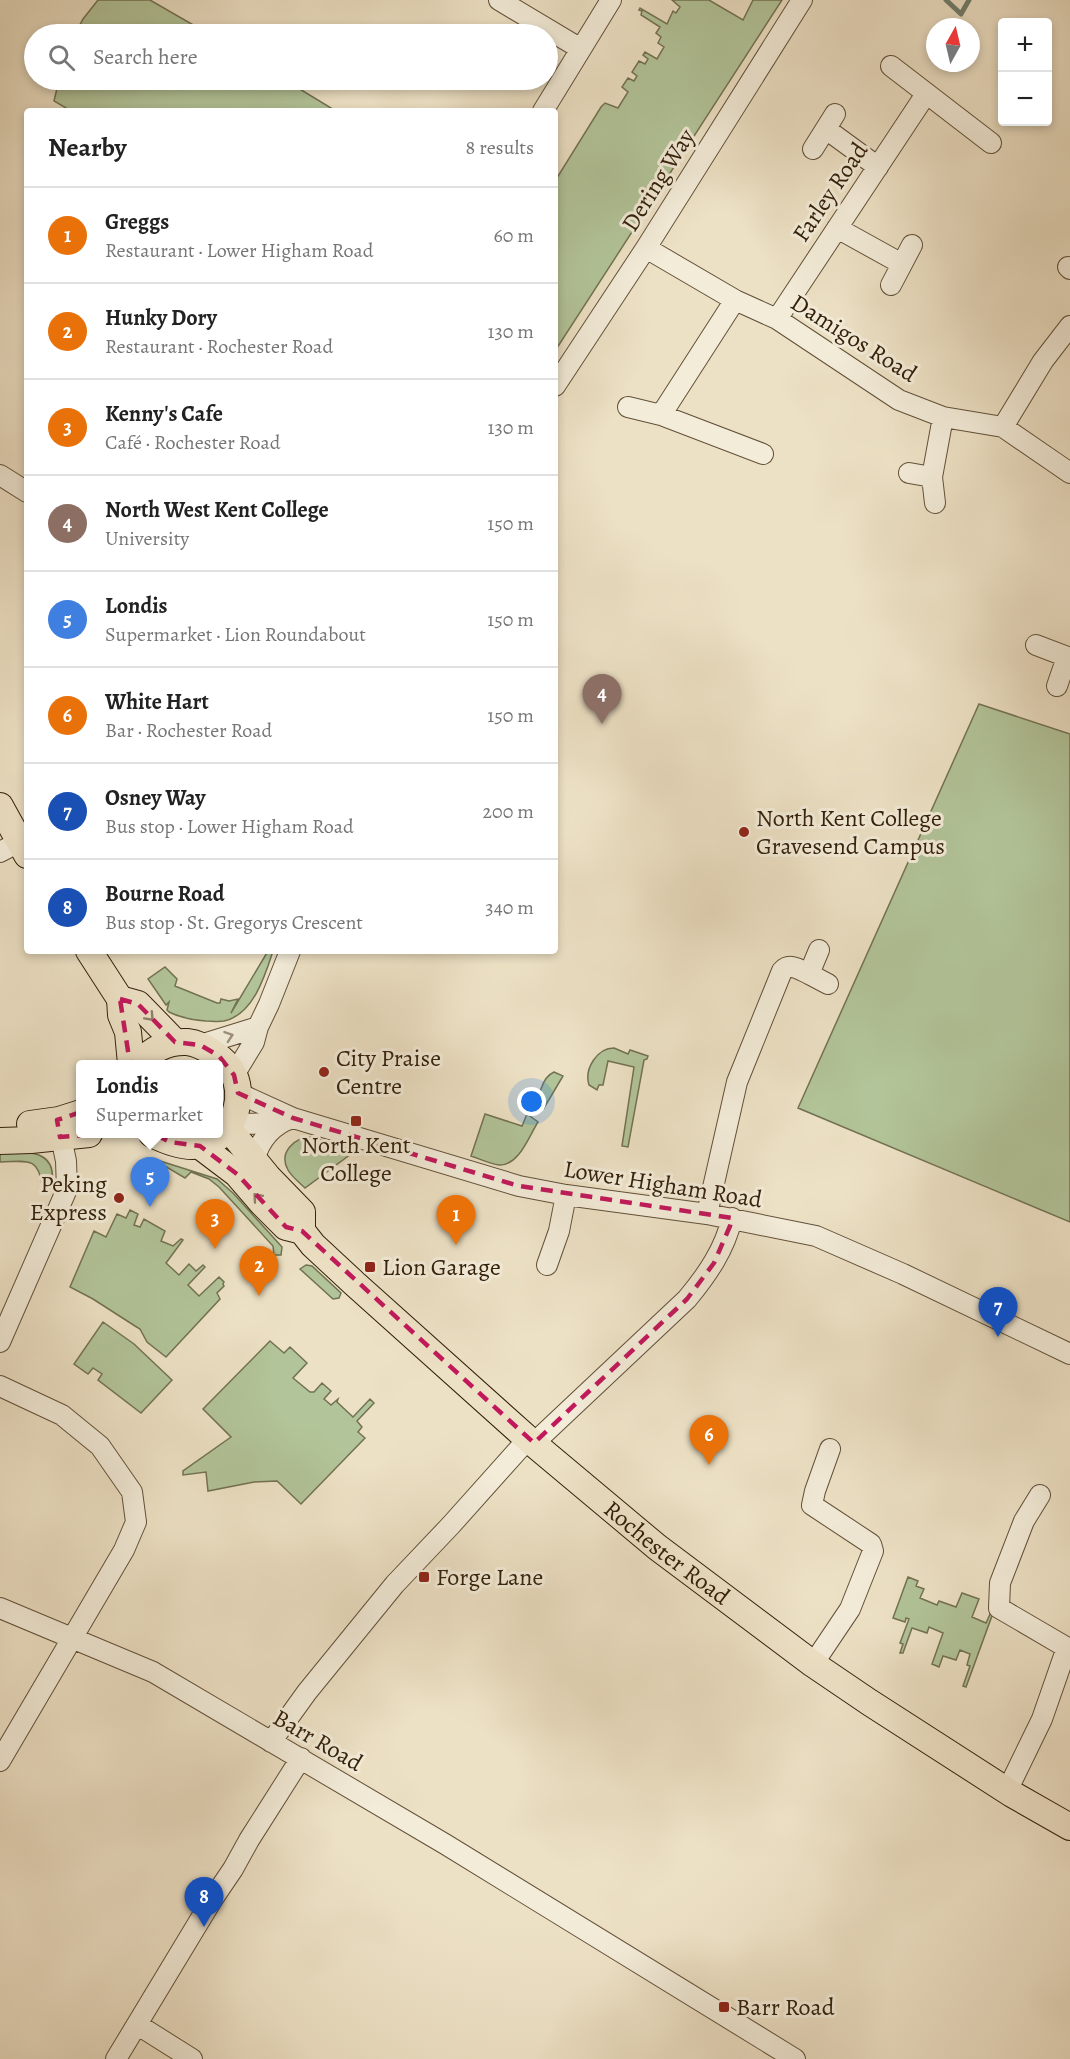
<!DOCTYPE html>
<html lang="en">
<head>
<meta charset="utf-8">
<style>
	:root { --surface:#fff; --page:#f6f6f6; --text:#222; --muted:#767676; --line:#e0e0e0; --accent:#ea580c }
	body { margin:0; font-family:Alegreya,serif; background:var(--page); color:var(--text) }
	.controls { position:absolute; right:18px; top:18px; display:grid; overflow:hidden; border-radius:6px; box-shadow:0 3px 9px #0003 }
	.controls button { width:54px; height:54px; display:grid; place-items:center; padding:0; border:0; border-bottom:2px solid var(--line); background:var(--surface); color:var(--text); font:30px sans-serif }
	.compass { position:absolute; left:926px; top:18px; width:54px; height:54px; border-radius:50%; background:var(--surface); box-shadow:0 3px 9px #0003; rotate:8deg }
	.you { position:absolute; left:532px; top:1102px; width:21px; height:21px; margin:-15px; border:4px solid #fff; border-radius:50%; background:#1a73e8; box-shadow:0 0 0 9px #1a73e833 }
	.badge { display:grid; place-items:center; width:39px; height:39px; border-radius:50%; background:var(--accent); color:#fff; font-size:20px; font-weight:700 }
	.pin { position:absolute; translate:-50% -50px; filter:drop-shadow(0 2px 3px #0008) }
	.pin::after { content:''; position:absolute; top:32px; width:21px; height:18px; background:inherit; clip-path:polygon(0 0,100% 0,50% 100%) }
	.popup { position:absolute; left:76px; top:1060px; width:147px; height:78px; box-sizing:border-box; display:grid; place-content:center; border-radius:6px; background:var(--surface); filter:drop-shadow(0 2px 4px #0005); font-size:20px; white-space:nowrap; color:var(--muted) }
	.popup b { font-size:22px; color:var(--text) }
	.popup::after { content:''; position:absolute; left:50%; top:100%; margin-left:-12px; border:12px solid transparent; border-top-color:var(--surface) }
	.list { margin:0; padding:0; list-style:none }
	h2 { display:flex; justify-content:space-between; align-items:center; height:78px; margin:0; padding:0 24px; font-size:26px }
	h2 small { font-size:20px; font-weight:400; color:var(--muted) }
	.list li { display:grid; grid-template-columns:39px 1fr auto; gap:18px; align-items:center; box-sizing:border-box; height:96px; padding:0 24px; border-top:2px solid var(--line) }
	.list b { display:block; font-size:22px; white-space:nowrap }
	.list p { margin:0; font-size:20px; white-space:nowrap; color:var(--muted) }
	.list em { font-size:20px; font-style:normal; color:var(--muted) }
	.icon { flex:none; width:33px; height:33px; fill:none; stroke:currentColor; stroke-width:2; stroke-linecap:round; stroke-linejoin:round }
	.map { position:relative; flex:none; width:1070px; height:2059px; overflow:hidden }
	.search { position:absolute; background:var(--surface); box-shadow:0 3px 9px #0003; left:24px; top:24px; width:534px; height:66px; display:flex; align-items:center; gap:15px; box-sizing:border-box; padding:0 21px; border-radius:33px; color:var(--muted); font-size:22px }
	.panel { position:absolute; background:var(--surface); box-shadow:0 3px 9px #0003; left:24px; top:108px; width:534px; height:846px; border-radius:6px }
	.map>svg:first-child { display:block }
</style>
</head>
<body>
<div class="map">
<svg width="1070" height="2059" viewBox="0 0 1070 2059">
	<rect width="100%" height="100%" fill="#ede1c5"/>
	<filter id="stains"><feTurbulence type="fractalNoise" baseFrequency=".00333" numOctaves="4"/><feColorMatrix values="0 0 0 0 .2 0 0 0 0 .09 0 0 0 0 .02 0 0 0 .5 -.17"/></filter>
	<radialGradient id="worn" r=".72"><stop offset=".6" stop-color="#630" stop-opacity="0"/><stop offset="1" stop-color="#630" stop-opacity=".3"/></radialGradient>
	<path fill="#b2c499" stroke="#727252" stroke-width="1.5" d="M 98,0 L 150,0 L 209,34 L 75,34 L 83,19 Z
		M 672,0 L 709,0 L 743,20 L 753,0 L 782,0 L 555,351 L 555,181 L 601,107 L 605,103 L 618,108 L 628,92 L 622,87 L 628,78 L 634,81 L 637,76 L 632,72 L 639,61 L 645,64 L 648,59 L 643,55 L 645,52 L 657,59 L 664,47 L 658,43 L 661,37 L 656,33 L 660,27 L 641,15 L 642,11 L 639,10 L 640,8 L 667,24 L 673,11 L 676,13 L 680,7 Z
		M 59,80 L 285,80 L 336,111 L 71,111 L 54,101 Z
		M 979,704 L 1070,734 L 1070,1222 L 798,1108 Z
		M 268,951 L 273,951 C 265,976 253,1015 224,1021 C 218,1022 212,1021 206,1021 C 193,1020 181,1018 169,1012 L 167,1010 L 169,1002 L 166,1005 L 148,979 L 165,967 L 177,979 L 175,986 L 217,1003 L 220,1003 L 221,999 L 229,1001 L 238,999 L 231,1013 Z
		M 614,1048 L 628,1054 L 630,1050 L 648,1056 L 647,1059 L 644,1060 L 628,1147 L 622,1146 L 634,1067 L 608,1061 L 603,1085 L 599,1085 L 597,1090 L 589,1085 C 584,1069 597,1048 614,1048 Z
		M 554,1072 L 563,1076 L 544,1108 C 534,1099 543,1077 554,1072 Z
		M 485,1114 L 522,1126 L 527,1114 L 538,1122 C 529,1136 519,1166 499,1165 C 490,1164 480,1159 471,1156 Z
		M 312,1137 L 355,1151 L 305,1188 C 300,1183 292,1177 288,1170 C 278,1152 295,1137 312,1137 Z
		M 0,1152 C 27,1152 60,1148 51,1189 L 42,1185 C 38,1155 25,1162 0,1162 Z
		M 157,1160 L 217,1179 L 233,1193 L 282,1247 L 281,1255 L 274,1255 L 273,1246 L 219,1187 L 209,1179 L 191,1172 L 185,1178 L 158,1162 Z
		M 130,1210 L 138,1214 L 134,1225 L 140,1227 L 144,1219 L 165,1231 L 161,1241 L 173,1246 L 181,1239 L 183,1240 L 166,1263 L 179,1275 L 189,1264 L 196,1271 L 203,1265 L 205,1267 L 188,1285 L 199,1296 L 219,1277 L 224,1282 L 223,1284 L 224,1286 L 217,1293 L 220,1299 L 166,1357 L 147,1342 L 140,1329 L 135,1326 L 93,1299 L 70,1287 L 94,1231 L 106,1237 L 117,1214 L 126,1218 Z
		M 306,1265 L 312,1266 L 341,1293 L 339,1298 L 333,1299 L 300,1269 Z
		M 103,1322 L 134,1344 L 172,1380 L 141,1413 L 98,1380 L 102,1374 L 93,1368 L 88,1374 L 74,1364 Z
		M 270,1341 L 284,1353 L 290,1347 L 307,1363 L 293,1378 L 310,1392 L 314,1392 L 322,1383 L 331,1391 L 324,1399 L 331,1405 L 338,1399 L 337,1402 L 353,1417 L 370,1399 L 374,1403 L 357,1421 L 362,1427 L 358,1432 L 365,1438 L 301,1504 L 277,1481 L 254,1482 L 208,1491 L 206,1472 L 183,1475 L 183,1471 L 231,1437 L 203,1409 Z
		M 908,1577 L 918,1581 L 916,1586 L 924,1589 L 920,1598 L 937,1605 L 939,1601 L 956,1607 L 962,1593 L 979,1599 L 972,1617 L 986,1623 L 991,1612 L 993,1613 L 966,1687 L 963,1686 L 970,1666 L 967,1665 L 970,1654 L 960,1650 L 956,1660 L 943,1656 L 939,1667 L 932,1664 L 943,1633 L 929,1627 L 927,1633 L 912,1628 L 903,1653 L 900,1653 L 903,1644 L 900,1643 L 909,1619 L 906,1618 L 905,1622 L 893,1618 Z"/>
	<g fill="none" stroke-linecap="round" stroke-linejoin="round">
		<path stroke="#707f6f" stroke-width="5" d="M 946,0 L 961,14 L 969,0"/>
		<g stroke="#625039" stroke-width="22">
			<path id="minor" d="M 499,0 L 581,49
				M 891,66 L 991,143
				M 543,111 L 611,0
				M 826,129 L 878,167
				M 813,149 L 835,114
				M 837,228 L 902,264
				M 646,248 L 735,300 L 777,319 L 899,400 L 943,417 L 1003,427 L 1070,473
				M 1068,267 L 1070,269
				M 891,285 L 912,245
				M 777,319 L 926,94
				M 555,386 L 646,248 L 802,0
				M 628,407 L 661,415 L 763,454
				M 661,415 L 735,300
				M 1003,427 L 1043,361 L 1070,326
				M 909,473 L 932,477
				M 0,475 L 27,492
				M 935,503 L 932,477 L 943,417
				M 1036,645 L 1070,658
				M 1057,686 L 1067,657
				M 0,852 L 19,842
				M 809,974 L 828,984
				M 200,1045 L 258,1027
				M 234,1075 L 254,1042 L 258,1027 L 269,1004 L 290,951
				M 238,1093 L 293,1118 L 519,1186 L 566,1195 L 707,1214 L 816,1236 L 903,1274 L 1070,1354
				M 231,1124 L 279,1123
				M 254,1160 C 260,1140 273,1124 293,1118
				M 707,1214 L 737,1082 L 782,971 C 790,962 800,970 809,974 L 819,950
				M 547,1265 L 559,1231 L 566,1195
				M 0,1342 L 67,1189 L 66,1161 L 58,1123
				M 0,1386 L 62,1415 L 100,1446 L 132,1492 L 136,1522 L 124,1550 L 0,1761
				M 534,1443 L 687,1299 C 707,1275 725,1249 732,1218
				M 0,1608 L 153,1672 L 445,1844 L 795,2059
				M 813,1664 L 850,1609 L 873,1551 L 871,1544 L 812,1505 L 815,1491 L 830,1449
				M 271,1742 L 307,1692 L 395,1584 L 451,1525 L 528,1439
				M 1007,1791 L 1042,1719 L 1065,1653 L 1064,1646 L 999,1608 L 1000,1583 L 1024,1521 L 1040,1495
				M 138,2025 L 192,2059
				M 116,2059 L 212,1900 L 233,1869 L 249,1840 L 301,1758"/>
		</g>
		<g stroke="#33200a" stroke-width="28">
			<g id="major">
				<path d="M 0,806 L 27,855"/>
				<path d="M 89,951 L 120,999 L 138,1004 L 175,1042"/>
				<path d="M 120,999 L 121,1015 L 128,1032 L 131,1064"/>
				<path d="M 138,1064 C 151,1050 167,1041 187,1042 C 197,1043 204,1047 212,1052 C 223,1059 232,1068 236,1080 C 244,1106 229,1140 201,1145 C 185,1149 166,1141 152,1134"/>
				<path d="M 30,1124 L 59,1120 L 81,1113"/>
				<path d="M 228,1128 L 268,1177 L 302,1212 L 302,1231"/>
				<path d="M 0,1141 L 31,1140 L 89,1134"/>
				<path id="s1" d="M 200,1146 L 237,1174 L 262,1203 L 286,1227 L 302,1231 L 313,1245 L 355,1284 L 528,1439 L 657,1547 L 813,1664 L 869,1702 L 1012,1794 L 1070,1827"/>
			</g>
		</g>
		<use href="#minor" stroke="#f3ecd9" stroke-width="20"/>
		<use href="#major" stroke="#ede1c5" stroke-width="26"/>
	</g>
	<defs><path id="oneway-chevron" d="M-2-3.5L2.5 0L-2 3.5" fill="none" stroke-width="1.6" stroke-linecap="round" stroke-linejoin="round" transform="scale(1.5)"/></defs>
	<g stroke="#908068">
		<use href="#oneway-chevron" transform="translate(150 1017) rotate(47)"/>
		<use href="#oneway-chevron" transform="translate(257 1197) rotate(-131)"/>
	</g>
	<use stroke="#9d907c" href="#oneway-chevron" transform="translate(229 1036) rotate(-19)"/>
	<path fill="none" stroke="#c2185b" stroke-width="4.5" stroke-dasharray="12 8" stroke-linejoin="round" d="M 120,999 L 138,1004 L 175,1042 L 200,1045 L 219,1056 L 234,1075 L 238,1093 L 293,1118 L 519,1186 L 732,1218 L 730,1226 L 714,1263 L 687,1299 L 534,1443 L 302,1231 L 286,1227 L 237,1174 L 200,1146 L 170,1142 L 148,1131 L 60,1137 L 57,1120 L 90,1109 L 119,1092 L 132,1077 Z"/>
	<g fill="#8f2418" stroke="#f3ecd9" stroke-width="2">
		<circle cx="744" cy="832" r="6"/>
		<circle cx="324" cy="1072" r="6"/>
		<rect x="350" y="1115" width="12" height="12" rx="3"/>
		<circle cx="119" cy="1198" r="6"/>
		<rect x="364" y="1261" width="12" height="12" rx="3"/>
		<rect x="418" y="1571" width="12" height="12" rx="3"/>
		<rect x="718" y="2001" width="12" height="12" rx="3"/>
	</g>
	<g text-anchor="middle" stroke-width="6" stroke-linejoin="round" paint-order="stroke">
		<g font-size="24" fill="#33200a" stroke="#f3ecd9">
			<text transform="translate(658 180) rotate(-58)" y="8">Dering Way</text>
			<text transform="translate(830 192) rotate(-56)" y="8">Farley Road</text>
			<text transform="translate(854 338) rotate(32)" y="8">Damigos Road</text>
			<text transform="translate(663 1184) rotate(9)" y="8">Lower Higham Road</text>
			<text dy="8" stroke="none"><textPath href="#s1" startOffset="622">Rochester Road</textPath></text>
			<text transform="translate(318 1740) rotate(30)" y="8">Barr Road</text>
		</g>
		<g font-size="24" fill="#33200a" stroke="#f3ecd9" text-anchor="start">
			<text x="756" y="826">North Kent College<tspan x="756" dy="28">Gravesend Campus</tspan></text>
			<text x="336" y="1066">City Praise<tspan x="336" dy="28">Centre</tspan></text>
			<text x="356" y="1153" text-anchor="middle">North Kent<tspan x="356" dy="28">College</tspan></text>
			<text x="107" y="1192" text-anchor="end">Peking<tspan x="107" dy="28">Express</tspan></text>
			<text x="382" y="1275">Lion Garage</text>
			<text x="436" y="1585">Forge Lane</text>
			<text x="736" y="2015">Barr Road</text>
		</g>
	</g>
	<rect width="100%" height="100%" filter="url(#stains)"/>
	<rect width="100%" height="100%" fill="url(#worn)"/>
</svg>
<div class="controls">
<button>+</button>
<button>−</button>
</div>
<svg class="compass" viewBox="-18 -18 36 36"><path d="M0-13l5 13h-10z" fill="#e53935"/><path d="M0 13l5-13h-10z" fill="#767676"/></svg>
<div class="you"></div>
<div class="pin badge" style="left:456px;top:1245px;background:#e8710a">1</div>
<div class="pin badge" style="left:259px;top:1296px;background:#e8710a">2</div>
<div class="pin badge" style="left:215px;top:1249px;background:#e8710a">3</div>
<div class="pin badge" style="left:602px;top:724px;background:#8d6e63">4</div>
<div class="pin badge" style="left:150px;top:1207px;background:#3f7fe0">5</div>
<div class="popup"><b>Londis</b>Supermarket</div>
<div class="pin badge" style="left:709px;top:1465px;background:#e8710a">6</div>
<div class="pin badge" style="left:998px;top:1337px;background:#1a4fb4">7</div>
<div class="pin badge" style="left:204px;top:1927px;background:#1a4fb4">8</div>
<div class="search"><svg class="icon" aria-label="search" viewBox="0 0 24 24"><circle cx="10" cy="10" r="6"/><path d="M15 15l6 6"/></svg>Search here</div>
<section class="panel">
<h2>Nearby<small>8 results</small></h2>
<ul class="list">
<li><span class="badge" style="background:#e8710a">1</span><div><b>Greggs</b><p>Restaurant · Lower Higham Road</p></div><em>60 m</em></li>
<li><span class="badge" style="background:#e8710a">2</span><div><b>Hunky Dory</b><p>Restaurant · Rochester Road</p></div><em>130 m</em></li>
<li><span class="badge" style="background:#e8710a">3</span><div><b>Kenny's Cafe</b><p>Café · Rochester Road</p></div><em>130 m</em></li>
<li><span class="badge" style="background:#8d6e63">4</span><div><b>North West Kent College</b><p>University</p></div><em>150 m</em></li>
<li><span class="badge" style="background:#3f7fe0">5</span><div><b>Londis</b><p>Supermarket · Lion Roundabout</p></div><em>150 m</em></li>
<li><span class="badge" style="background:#e8710a">6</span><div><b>White Hart</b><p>Bar · Rochester Road</p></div><em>150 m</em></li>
<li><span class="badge" style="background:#1a4fb4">7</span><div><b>Osney Way</b><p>Bus stop · Lower Higham Road</p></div><em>200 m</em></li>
<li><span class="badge" style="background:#1a4fb4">8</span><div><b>Bourne Road</b><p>Bus stop · St. Gregorys Crescent</p></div><em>340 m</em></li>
</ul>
</section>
</div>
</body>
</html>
